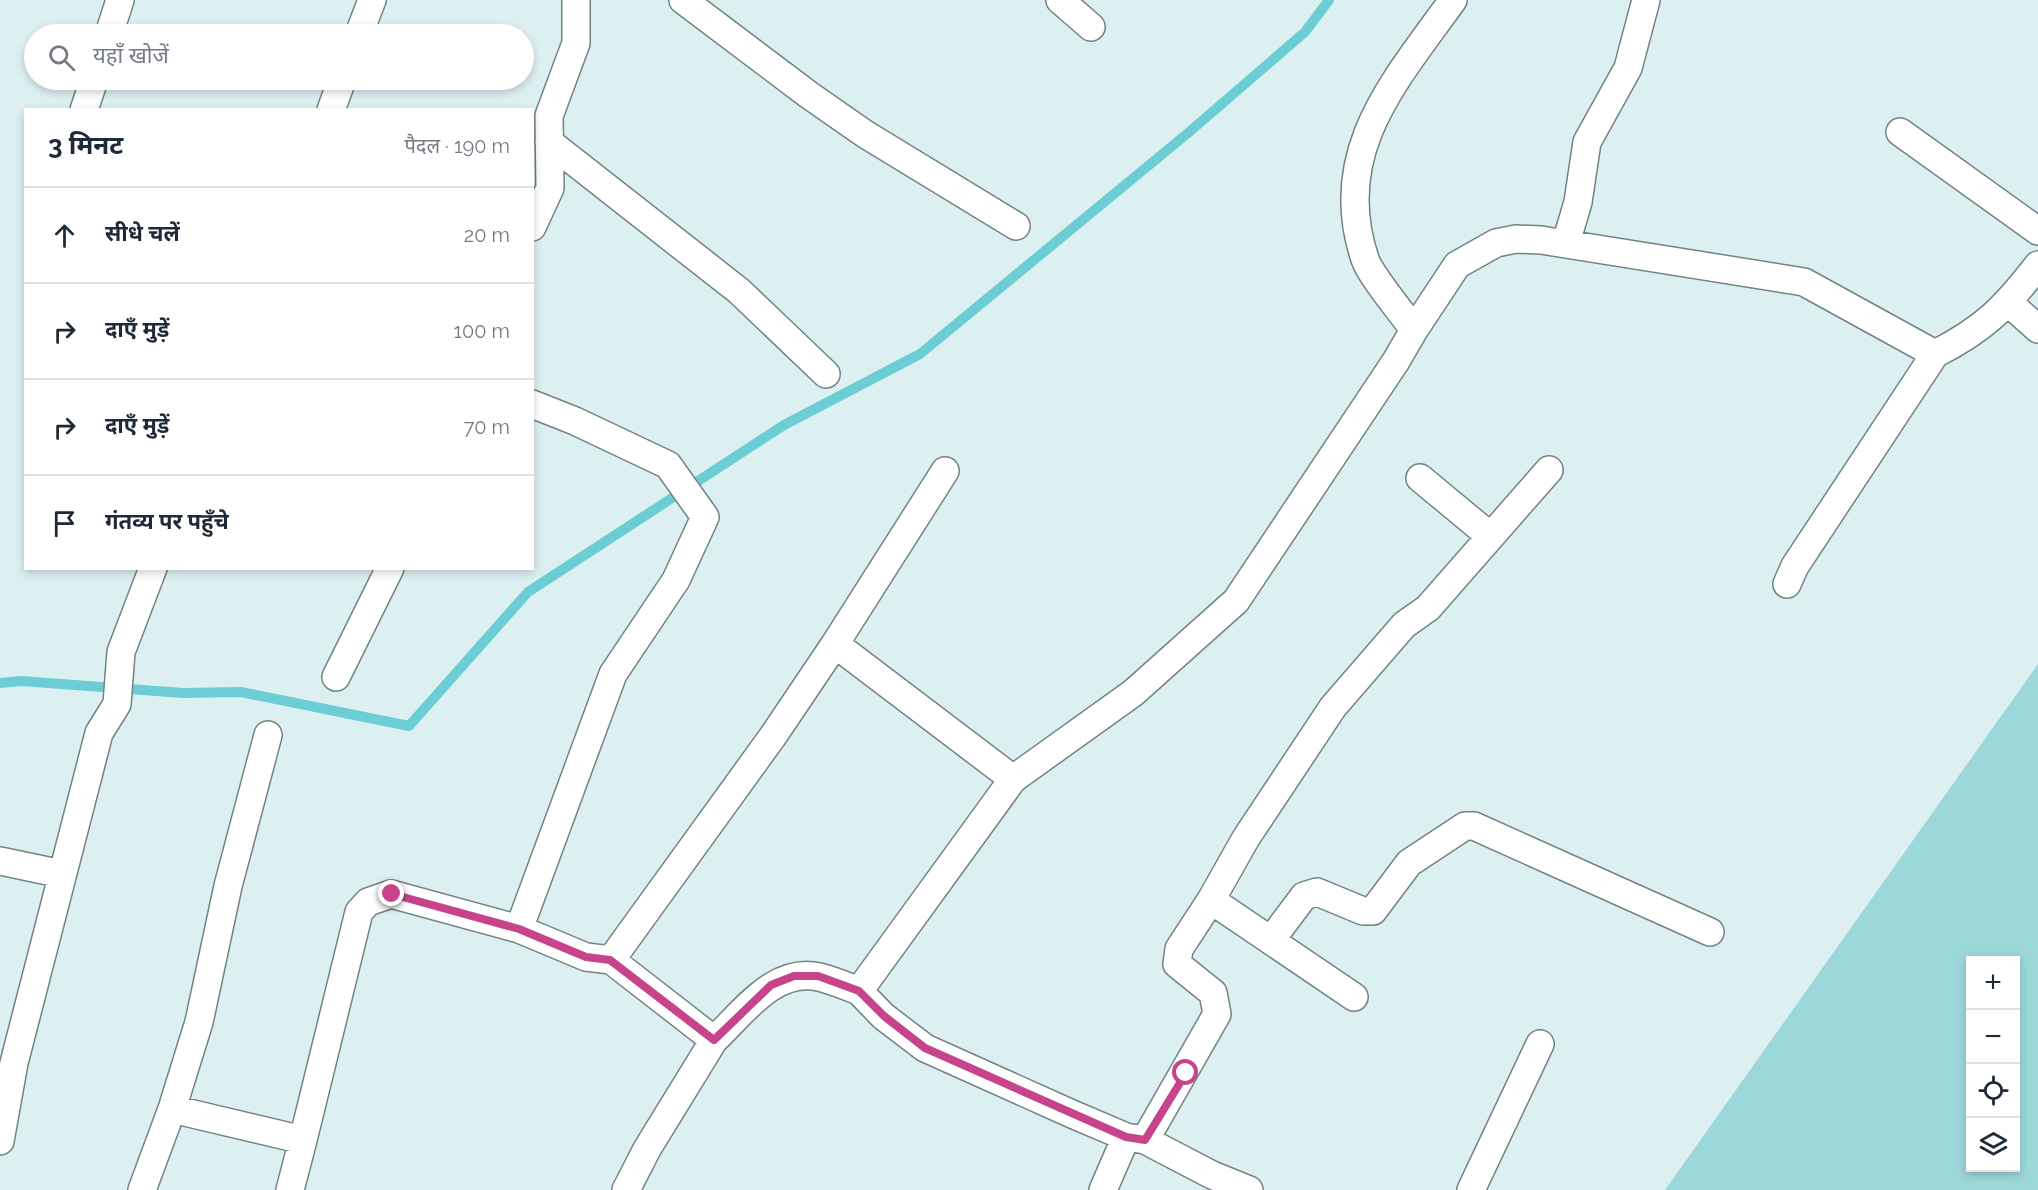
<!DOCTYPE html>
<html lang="hi">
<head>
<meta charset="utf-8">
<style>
	:root { --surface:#fff; --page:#f2f2f3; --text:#1f2937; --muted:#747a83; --line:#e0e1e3 }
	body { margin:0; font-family:Raleway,"Noto Sans Devanagari",sans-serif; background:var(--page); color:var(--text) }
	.controls { position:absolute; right:18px; bottom:18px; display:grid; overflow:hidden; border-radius:0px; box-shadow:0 3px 9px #0003 }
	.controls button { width:54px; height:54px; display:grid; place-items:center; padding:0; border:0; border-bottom:2px solid var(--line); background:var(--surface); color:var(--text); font:30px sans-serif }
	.stop { position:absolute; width:18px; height:18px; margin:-14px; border:4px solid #c7448a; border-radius:50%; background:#fff }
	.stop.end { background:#c7448a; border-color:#fff; box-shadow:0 2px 6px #0008 }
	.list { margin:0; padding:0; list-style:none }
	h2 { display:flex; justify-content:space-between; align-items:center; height:78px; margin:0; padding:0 24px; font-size:26px }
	h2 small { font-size:20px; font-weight:400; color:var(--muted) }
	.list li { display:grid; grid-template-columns:39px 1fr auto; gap:18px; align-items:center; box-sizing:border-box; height:96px; padding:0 24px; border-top:2px solid var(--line) }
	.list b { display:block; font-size:22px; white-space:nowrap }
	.list em { font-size:20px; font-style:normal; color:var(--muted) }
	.icon { flex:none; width:33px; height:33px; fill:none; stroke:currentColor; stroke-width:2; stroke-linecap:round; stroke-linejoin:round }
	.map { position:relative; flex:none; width:2038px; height:1190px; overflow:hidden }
	.search { position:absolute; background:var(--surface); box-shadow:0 3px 9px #0003; left:24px; top:24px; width:510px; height:66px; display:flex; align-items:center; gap:15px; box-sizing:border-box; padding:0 21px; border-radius:33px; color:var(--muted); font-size:22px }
	.panel { position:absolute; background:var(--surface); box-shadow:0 3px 9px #0003; left:24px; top:108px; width:510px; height:462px; border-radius:0px }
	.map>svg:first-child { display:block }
</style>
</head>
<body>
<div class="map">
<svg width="2038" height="1190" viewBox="0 0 2038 1190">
	<rect width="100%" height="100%" fill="#ddf0f1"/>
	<path fill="#9cd7da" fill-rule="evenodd" d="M 2038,664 L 2038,1190 L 1665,1190 ZM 1970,960 L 2016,960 L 2016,1168 L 1970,1168 Z"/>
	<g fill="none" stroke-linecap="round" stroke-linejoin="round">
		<path stroke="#6cced4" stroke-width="10" d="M 0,683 L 21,681 L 183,693 L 241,692 L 409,726 L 528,592 L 784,425 L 920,354 L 1188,133 L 1305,32 L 1329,0"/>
		<g stroke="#728384" stroke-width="30">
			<path id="minor" d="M 683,0 L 809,95 L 865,134 L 1016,226
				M 1060,0 L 1091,27
				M 109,34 L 120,0
				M 359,34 L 372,0
				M 84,110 L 94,80
				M 331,110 L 342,80
				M 1900,132 L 2038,231
				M 549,142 L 739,291 L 826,374
				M 532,227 L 550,188 L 549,116 L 576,43 L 576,0
				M 1566,243 L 1578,202 L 1587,142 L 1628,68 L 1646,0
				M 2009,303 L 2038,329
				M 1414,330 L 1457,265 L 1496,243 L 1516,239 L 1541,240 L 1804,282 L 1935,354 C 1984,329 2005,308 2038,265
				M 1420,478 L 1490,536
				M 1787,584 L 1795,566 L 1935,354
				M 835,644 L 945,471
				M 336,677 L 390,568
				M 0,861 L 62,874
				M 1211,900 L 1354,997
				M 519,929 L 613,674 L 676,580 L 705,517 L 668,465 L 575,421 L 532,404
				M 1271,940 L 1304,896 L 1317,892 L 1363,911 L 1373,911 L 1409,863 L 1465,826 L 1474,826 L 1710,932
				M 611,960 L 773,736 L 835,644 L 1013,779
				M 859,991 L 883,1016 L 925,1048 L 1072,1114 L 1126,1137 L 1145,1140 L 1212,1175 L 1249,1190
				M 172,1109 L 199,1022 L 228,886 L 268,735
				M 1145,1140 L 1217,1014 L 1213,993 L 1177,964 L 1179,949 L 1211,900 L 1246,838 L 1333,707 L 1404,625 L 1428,608 L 1549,470
				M 0,1141 L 14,1063 L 99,733 L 117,704 L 121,652 L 153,568
				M 142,1190 L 172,1109 L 303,1140 L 359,912 L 368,902 L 391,894 L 519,929 L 586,957 L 611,960 L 714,1040 C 743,1013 774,967 819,977 C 832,980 846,986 859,991 L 1013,779 L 1133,693 L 1236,601 L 1396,361 L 1414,330 C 1403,314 1370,275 1365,259 C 1329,152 1395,81 1453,0
				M 290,1190 L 303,1140
				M 626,1190 L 647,1149 L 714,1040
				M 1103,1190 L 1126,1137
				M 1471,1190 L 1540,1044"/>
		</g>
		<use href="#minor" stroke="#fff" stroke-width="27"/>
	</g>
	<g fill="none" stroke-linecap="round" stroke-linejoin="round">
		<path stroke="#c7448a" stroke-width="8" d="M 392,894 L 519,929 L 586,957 L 610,960 L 714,1040 L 771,985 L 794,976 L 818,976 L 859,991 L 884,1016 L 925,1048 L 1126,1137 L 1145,1140 L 1186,1073"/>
	</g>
</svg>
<div class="controls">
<button>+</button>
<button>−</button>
<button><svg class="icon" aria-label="locate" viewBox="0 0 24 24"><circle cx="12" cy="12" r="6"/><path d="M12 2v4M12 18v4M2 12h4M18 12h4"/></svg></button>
<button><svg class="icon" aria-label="layers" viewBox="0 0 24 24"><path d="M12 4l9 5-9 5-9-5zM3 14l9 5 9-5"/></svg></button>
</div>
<div class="stop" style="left:1186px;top:1073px"></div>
<div class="stop end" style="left:392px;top:894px"></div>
<div class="search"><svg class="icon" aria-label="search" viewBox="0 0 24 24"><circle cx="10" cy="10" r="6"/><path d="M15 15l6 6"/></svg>यहाँ खोजें</div>
<section class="panel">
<h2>3 मिनट<small>पैदल · 190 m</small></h2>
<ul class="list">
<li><svg class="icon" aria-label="ahead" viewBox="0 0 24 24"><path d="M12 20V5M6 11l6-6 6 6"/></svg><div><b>सीधे चलें</b></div><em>20 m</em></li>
<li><svg class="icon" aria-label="right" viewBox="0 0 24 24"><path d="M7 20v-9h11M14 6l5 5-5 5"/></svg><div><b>दाएँ मुड़ें</b></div><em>100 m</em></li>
<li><svg class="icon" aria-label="right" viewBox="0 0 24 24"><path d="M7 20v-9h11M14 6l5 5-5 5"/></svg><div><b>दाएँ मुड़ें</b></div><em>70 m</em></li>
<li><svg class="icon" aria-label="arrive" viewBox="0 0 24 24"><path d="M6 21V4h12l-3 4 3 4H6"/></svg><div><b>गंतव्य पर पहुँचे</b></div></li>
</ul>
</section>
</div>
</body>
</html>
